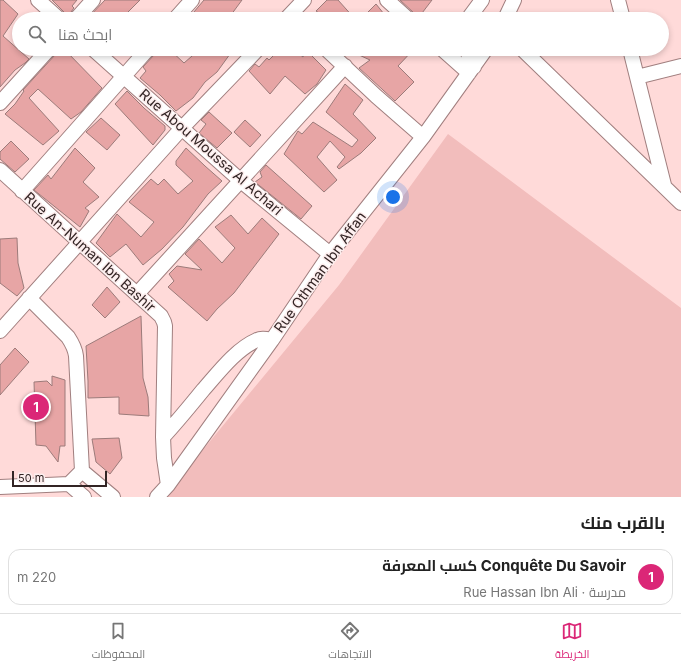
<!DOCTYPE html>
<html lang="ar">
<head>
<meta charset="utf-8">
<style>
	:root { --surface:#fff; --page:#f6f6f6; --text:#222; --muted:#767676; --line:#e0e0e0; --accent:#db2777 }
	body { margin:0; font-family:Inter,Cairo,sans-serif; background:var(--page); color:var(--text); direction:rtl }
	.scale { position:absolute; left:12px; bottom:10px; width:95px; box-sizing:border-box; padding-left:4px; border:2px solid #322424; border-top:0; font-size:11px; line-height:14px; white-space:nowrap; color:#322424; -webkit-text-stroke:3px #fceded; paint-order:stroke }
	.you { position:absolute; left:393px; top:197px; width:14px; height:14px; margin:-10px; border:3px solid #fff; border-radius:50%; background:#1a73e8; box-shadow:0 0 0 6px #1a73e833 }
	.badge { display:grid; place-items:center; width:26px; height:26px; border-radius:50%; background:var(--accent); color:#fff; font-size:13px; font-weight:700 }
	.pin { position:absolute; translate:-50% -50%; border:2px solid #fff; box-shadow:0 1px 4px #0006 }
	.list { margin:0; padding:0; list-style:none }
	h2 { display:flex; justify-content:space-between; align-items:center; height:52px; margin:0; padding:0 16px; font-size:17px }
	h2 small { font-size:13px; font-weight:400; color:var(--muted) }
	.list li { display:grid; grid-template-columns:26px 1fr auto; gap:12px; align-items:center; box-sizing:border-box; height:56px; margin:0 8px 8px; padding:0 8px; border:1px solid var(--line); border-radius:12px }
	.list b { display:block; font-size:15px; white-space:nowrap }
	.list p { margin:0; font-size:13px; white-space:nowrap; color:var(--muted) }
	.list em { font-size:13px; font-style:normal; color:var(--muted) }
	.icon { flex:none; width:22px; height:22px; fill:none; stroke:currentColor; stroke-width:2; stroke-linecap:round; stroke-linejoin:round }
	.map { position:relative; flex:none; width:681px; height:497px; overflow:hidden; direction:ltr }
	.search { position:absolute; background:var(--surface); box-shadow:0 2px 6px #0003; left:12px; right:12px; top:12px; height:44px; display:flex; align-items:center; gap:10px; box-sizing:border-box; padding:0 14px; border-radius:22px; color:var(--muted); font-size:15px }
	.sheet { height:116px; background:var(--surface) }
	nav { display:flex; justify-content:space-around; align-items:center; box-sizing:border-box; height:56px; border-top:1px solid var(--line); background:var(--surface); font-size:11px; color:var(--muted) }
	nav a { display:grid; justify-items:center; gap:2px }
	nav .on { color:var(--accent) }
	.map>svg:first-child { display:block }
</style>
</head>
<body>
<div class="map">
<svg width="681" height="497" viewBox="0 0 681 497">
	<rect width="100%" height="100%" fill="#ffdad9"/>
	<path fill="#f2bdbc" d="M 448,134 L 681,308 L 681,497 L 164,497 L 339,285 Z"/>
	<path fill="#e7a5a5" stroke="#9c7b7a" d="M 0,0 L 3,0 L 18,14 L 3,36 L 29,59 L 25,63 L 15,70 L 0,87 Z
		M 52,0 L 77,0 L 72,6 L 74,8 L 68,16 Z
		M 105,0 L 140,0 L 128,12 L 136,19 L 87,19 Z
		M 204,0 L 242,0 L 228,19 L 188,19 Z
		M 327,0 L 338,0 L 355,19 L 328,19 L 316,11 Z
		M 400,0 L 432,0 L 419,17 L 416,17 L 414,13 Z
		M 376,4 L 388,19 L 361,19 Z
		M 57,49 L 64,49 L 102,88 L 81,112 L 71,119 L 38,89 L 29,98 L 59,131 L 43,145 L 5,114 L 15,104 L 24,91 L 23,90 L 55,55 Z
		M 156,49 L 169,49 L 184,63 L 200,49 L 225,49 L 230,54 L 217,72 L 205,82 L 193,98 L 176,111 L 160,95 L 140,78 L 146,71 L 143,67 L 154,55 Z
		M 280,49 L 293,49 L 303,57 L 306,50 L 326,70 L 317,84 L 305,94 L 285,76 L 270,94 L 249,71 L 255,64 L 259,67 L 267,58 L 269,60 Z
		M 346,49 L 414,49 L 398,66 L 414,82 L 395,101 L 359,68 L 370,60 Z
		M 345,84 L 363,100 L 353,114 L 376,138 L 361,153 L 339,169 L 337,167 L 345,157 L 330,141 L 317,157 L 337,180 L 324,192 L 284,154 L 298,131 L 302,134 L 313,122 L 352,147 L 358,140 L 326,112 Z
		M 127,91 L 144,108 L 165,126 L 165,130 L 153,145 L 115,104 Z
		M 209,112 L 232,133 L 217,148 L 199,133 L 206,124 L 201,120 Z
		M 101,118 L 120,135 L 107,150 L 86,132 Z
		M 245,120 L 261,135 L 250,147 L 234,132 Z
		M 11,141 L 29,159 L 15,172 L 0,159 L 0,152 Z
		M 75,148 L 95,168 L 83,182 L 99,197 L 85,208 L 89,211 L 80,227 L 34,190 L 48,175 L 51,179 Z
		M 186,148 L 205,166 L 222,181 L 208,194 L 183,227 L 162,249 L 143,265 L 126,244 L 110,257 L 96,243 L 117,214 L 141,237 L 154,222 L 129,202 L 151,179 L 158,185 L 164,179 L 178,194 L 193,181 L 176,165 L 176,161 Z
		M 266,165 L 312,206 L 301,219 L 255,182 L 262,177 L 260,172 Z
		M 231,215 L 248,234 L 262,218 L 279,234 L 234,293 L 217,309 L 207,321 L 168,287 L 174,281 L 169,274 L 177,266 L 202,270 L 185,254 L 199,239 L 222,263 L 235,248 L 215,227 Z
		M 17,238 L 18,263 L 24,288 L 17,296 L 0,283 L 0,239 Z
		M 107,287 L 120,302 L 105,318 L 92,305 Z
		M 141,316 L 143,378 L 148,397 L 149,416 L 119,414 L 119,397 L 88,398 L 88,381 L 86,346 Z
		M 15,348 L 29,362 L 0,395 L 0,365 Z
		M 52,376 L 65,380 L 65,446 L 60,446 L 58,462 L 46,446 L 36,445 L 34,382 L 47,381 L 52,386 Z
		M 119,438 L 122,458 L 110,474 L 96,462 L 92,439 Z"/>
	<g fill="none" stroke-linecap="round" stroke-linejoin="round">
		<g stroke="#a17f7f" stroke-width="16">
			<path id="minor" d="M 38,0 L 59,19
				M 387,0 L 408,19
				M 618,0 L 623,19
				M 76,19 L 93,0
				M 175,19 L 192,0
				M 286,19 L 304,0
				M 468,19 L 482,0
				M 505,19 L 514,0
				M 93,49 L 241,181 L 330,254
				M 326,49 L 376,96 L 423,137
				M 442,49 L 469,73
				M 466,49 L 474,67
				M 522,49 L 681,203
				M 630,49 L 664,185
				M 637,77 L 681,66
				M 0,103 L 49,49
				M 0,170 L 161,316 L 164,322 L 165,326 L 163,437 L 164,458 L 168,485
				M 22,191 L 148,49
				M 137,294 L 345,66
				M 0,331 L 182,128 L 258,49
				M 163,437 C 177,422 190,406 203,390 C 218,373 236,349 257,340 C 261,338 266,339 272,340
				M 82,471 L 113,497
				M 69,484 L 84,497
				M 0,487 L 69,484 L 82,471 L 76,356 C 75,348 72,343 68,337 L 29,298
				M 157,497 L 168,485 L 272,340 L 330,254 L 423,137 L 486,49"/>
		</g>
		<use href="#minor" stroke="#fff" stroke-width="14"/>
	</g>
	<g text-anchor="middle" stroke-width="3" stroke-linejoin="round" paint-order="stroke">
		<g font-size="14" fill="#322424" stroke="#fceded">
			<text transform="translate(211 152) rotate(41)" y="5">Rue Abou Moussa Al Achari</text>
			<text transform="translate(90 252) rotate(42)" y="5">Rue An-Numan Ibn Bashir</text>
			<text transform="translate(320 272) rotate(-54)" y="5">Rue Othman Ibn Affan</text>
		</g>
	</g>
</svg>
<div class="scale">50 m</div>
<div class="you"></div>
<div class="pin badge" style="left:36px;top:407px">1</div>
<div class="search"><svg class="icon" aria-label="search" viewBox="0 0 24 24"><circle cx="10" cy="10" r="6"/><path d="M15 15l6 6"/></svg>ابحث هنا</div>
</div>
<section class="sheet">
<h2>بالقرب منك<small></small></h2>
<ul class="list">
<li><span class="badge">1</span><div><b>Conquête Du Savoir كسب المعرفة</b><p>مدرسة · Rue Hassan Ibn Ali</p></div><em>220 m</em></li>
</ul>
</section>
<nav>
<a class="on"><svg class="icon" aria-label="map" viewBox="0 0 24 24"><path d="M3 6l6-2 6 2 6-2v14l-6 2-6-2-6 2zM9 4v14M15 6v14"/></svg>الخريطة</a>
<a><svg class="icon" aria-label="directions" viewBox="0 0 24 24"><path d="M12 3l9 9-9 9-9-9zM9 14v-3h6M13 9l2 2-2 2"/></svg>الاتجاهات</a>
<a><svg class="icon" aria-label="saved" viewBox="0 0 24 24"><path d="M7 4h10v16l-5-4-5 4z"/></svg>المحفوظات</a>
</nav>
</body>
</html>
